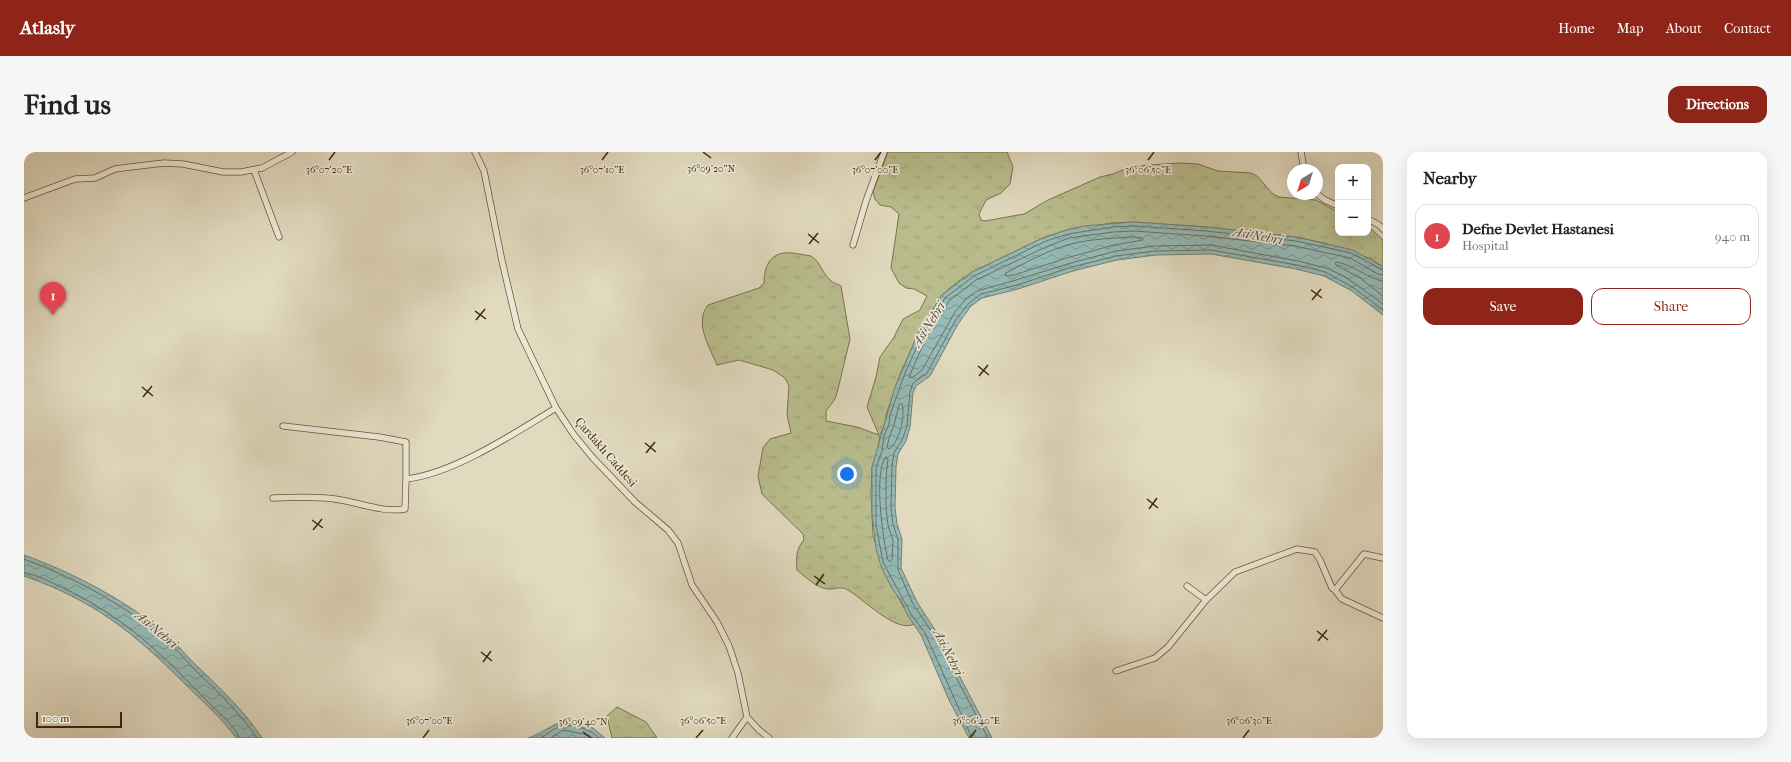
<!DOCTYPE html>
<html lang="en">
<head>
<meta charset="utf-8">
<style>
	:root { --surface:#fff; --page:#f6f6f6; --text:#222; --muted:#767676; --line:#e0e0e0; --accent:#8f2418 }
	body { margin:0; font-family:"IM FELL French Canon",serif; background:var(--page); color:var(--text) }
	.controls { position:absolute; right:12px; top:12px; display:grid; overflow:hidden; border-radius:8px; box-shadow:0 4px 16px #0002 }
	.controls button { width:36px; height:36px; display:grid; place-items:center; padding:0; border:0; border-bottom:1px solid var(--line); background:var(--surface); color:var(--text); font:20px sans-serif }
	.compass { position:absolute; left:1263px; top:12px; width:36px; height:36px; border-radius:50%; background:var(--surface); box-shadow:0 4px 16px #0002; rotate:218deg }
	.scale { position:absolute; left:12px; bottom:10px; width:86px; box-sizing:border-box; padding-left:4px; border:2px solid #3f280d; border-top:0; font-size:11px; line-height:14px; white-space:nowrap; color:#3f280d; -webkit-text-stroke:3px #ece7d5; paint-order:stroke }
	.you { position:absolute; left:823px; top:322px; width:14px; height:14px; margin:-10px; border:3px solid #fff; border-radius:50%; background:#1a73e8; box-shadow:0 0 0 6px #1a73e833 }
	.badge { display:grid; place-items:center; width:26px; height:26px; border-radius:50%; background:var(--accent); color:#fff; font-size:13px; font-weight:700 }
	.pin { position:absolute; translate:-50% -33px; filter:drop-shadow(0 1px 2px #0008) }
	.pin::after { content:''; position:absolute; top:21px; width:14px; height:12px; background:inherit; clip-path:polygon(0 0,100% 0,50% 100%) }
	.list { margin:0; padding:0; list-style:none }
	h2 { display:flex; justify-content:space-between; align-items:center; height:52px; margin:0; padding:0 16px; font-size:17px }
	h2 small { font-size:13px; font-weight:400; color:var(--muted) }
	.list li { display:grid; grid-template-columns:26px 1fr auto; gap:12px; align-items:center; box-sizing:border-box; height:64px; margin:0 8px 8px; padding:0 8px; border:1px solid var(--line); border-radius:12px }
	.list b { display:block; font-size:15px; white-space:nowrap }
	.list p { margin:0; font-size:13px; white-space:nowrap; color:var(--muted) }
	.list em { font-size:13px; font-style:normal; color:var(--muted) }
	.actions { display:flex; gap:8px; padding:12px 16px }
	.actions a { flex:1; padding:9px 0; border:1px solid var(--accent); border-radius:12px; text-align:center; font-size:14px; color:var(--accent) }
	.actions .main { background:var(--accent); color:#fff }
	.map { position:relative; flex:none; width:1359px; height:586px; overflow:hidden; border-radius:12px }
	header { display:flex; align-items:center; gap:24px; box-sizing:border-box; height:56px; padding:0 20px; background:var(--accent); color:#fff }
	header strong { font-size:19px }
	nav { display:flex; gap:22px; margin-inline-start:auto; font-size:14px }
	.intro { display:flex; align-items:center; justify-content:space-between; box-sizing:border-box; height:96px; padding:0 24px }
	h1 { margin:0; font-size:28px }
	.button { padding:10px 18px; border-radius:12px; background:var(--accent); color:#fff; font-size:14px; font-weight:700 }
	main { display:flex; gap:24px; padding:0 24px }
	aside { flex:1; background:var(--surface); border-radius:12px; box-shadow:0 4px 16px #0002 }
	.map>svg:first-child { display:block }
</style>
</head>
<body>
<header>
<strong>Atlasly</strong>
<nav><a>Home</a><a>Map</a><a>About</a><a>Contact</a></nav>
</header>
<div class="intro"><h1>Find us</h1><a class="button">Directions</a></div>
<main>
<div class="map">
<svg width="1359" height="586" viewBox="0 0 1359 586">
	<defs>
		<pattern id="grass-tufts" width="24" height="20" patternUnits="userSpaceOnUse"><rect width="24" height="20" fill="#b9bd8e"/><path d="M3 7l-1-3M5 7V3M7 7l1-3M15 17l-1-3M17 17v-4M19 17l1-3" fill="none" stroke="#a0a279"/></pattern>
		<pattern id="water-waves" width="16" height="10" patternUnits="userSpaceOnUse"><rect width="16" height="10" fill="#95bab7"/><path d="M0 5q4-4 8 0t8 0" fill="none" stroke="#7b9793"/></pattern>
	</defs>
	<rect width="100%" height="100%" fill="#e1dabf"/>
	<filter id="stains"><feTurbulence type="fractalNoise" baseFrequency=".005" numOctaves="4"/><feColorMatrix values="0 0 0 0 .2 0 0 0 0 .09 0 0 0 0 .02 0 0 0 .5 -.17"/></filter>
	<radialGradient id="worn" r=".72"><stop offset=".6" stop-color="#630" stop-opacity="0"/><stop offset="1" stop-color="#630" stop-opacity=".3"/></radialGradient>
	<path fill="url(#grass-tufts)" stroke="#7c724e" d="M 864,0 L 983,0 L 989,15 L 986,32 L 977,41 L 962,48 L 955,62 L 957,68 L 961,69 L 1000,62 L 1024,48 L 1076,25 L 1089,22 L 1103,16 L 1125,13 L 1156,11 L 1174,12 L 1194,19 L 1227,21 L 1233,24 L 1249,42 L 1255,45 L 1292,48 L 1314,60 L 1314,81 L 1344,81 L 1344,74 L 1359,88 L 1359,115 L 1348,107 L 1300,91 L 1272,85 L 1182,75 L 1110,70 L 1088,71 L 1043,78 L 1021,85 L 948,120 L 932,131 L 918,143 L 894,182 L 877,220 L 862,263 L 861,271 L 856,283 L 854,297 L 848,315 L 847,341 L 849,384 L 866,432 L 890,472 C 872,482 838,445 822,437 C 815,434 810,438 804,437 C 792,436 782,425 773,418 C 772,406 772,397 780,388 L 779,382 L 738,342 L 734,324 L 739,296 L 746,287 L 767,281 L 763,263 L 765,234 L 761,226 L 749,218 L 715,208 L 693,213 C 685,194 670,171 684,153 L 735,136 L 740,131 C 740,107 752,97 775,102 C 779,103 783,103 787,104 C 796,109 798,121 806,128 C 809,131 814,132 817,134 L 826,187 L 814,237 L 811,247 L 802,259 L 802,269 L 833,275 L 855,283 L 843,255 L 852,225 L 856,205 L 870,185 L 879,167 L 896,158 L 903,144 L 890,137 L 882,136 L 875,131 L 867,116 L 875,62 L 867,55 L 856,53 L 851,47 L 849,40 Z
		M 593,555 L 622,570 L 633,586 L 588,586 L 583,564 Z"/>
	<path fill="url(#water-waves)" stroke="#738073" d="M 1110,70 L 1182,75 L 1272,85 L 1329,98 L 1359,115 L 1359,163 L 1328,139 L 1300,124 L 1272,117 L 1187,102 L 1132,103 L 1093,108 L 1049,119 L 994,137 L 958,146 L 947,154 L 934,172 L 906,224 L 892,234 L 889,241 L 886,275 L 882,289 L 874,302 L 872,315 L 871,356 L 873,372 L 878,387 L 877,416 L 893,450 L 913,481 L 968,586 L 945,586 L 925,548 L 897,483 L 884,464 L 877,448 L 869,438 L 861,423 L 856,411 L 852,396 L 848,360 L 848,315 L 871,235 L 894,182 L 918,143 L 948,120 L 1021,85 L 1043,78 L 1060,74 Z
		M 0,403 C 50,421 99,447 141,481 C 153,492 163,505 175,516 C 198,538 221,560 238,586 L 212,586 C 198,566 178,549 160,531 C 109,480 69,448 0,424 Z
		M 546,568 L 569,576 L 581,586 L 504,586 C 519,581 530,570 546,568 Z"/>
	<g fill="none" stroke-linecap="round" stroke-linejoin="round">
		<path stroke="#6a7162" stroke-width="1" d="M 1109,85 L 1118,86 L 1119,88 L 1090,93 L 1046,105 L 990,123 L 983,124 L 981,123 L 982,121 C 1003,110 1024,98 1047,92 C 1067,87 1089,86 1109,85 Z
			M 1359,123 L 1354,122 L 1326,106 L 1271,94 L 1181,84 L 1110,79 L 1089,80 L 1045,86 L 1024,94 L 952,128 L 925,149 L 902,186 L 885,225 L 888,226 L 898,218 L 931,160 L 941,148 L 953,139 L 992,128 L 1047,111 L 1092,99 L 1131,94 L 1187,93 L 1274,109 L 1302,116 L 1320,124 L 1359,152
			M 1359,129 C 1347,128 1329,113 1313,110 L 1311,111 L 1312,113 L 1336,126 L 1359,144
			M 878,252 C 882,263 875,291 865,297 L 863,295 L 865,286 L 870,273 L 875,253 Z
			M 862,305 L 864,307 L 862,325 L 862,356 L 864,373 L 869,389 L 868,408 L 866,410 L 864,408 C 859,389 849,319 862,305 Z
			M 0,407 C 49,425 97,451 138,484 C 150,495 161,507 172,519 C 194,540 216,561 233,586
			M 0,421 C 12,422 26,430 37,435 C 100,464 139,503 186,552 C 193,559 214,577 215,586
			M 516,586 C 523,583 528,577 535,575 C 546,570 567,577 575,586
			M 527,586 C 540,577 537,577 553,581 C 559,582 563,582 568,586
			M 948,586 L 901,481 L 887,462 L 859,410 L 852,373 L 852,316 L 858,299 L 860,284 L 865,272 L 866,263 L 881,221 L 898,184 L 921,146 L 950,124 L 1022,89 L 1044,82 L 1089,75 L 1110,74 L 1182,79 L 1272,89 L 1327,101 L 1359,118
			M 964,586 L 910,483 L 889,452 L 874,418 L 874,388 L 869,372 L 867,356 L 868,314 L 870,301 L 878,288 L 883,274 L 886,240 L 889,231 L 903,221 L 931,169 L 944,152 L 957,142 L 993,133 L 1048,115 L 1092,104 L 1131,99 L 1187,98 L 1273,113 L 1301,120 L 1330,136 L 1359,158"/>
		<g stroke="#68543a" stroke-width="7">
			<path id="minor" d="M 451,0 L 460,19 L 478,109 L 494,177 L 532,256 L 550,283 L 569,306 L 611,350 L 644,378 L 654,391 L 668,433 L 693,470 L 705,494 L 714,521 L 723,565 L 735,578 L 745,586
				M 1277,0 L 1280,18
				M 230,18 L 255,85
				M 1293,42 L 1301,48 L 1314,54
				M 0,46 L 51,27 L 71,26 L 91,17 L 106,15 L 140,11 L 159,12 L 199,20 L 217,20 L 238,16 L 268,0
				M 1344,67 L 1355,73 L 1359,77
				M 829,93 L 842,49 L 860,0
				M 259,274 L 355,285 L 382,290 L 382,327
				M 249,346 C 270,345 291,344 311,347 C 334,350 358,361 381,357 L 382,327 C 429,322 491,281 532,256
				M 1163,434 L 1182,448
				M 1311,438 L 1340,402 L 1359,406
				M 1092,519 L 1131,506 L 1144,495 L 1182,448 L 1211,420 L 1273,397 L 1291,400 L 1296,408 L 1308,436 L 1311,438 L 1318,447 L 1359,466
				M 708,586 L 723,565"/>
		</g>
		<use href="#minor" stroke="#ece7d5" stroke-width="5.5"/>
	</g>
	<path fill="none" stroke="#3f280d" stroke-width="1.5" d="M 679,0 L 687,6M 305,8 L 311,0M 578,8 L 584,0M 851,8 L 857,0M 1124,8 L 1130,0M 784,82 L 795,91M 785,92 L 794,81M 1287,138 L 1298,146M 1288,148 L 1297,137M 451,159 L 462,167M 452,168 L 461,157M 954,214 L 965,223M 955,224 L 964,213M 118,235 L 129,244M 119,245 L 128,234M 621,291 L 632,300M 622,301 L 631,290M 1123,347 L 1134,356M 1125,357 L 1133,346M 288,368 L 299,376M 289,378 L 298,367M 790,424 L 801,432M 792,433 L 800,422M 1293,479 L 1304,488M 1294,489 L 1303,478M 457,500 L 468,509M 459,510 L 467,499M 559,580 L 567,586M 399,586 L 405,578M 672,586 L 679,578M 946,586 L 952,578M 1219,586 L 1225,578"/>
	<g text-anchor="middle" stroke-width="3.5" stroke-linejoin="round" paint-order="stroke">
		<g font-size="12" fill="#3f280d" stroke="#ece7d5">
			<text transform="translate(582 300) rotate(49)" y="4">Çardaklı Caddesi</text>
		</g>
		<g font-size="13" font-style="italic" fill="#544c38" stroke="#ece7d5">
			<text transform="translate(1234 83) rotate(10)" y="5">Asi Nehri</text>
			<text transform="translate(904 172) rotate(-58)" y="5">Asi Nehri</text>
			<text transform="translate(133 477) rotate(40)" y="5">Asi Nehri</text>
			<text transform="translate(925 500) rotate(63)" y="5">Asi Nehri</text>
		</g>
	</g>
	<g font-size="10" text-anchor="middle" fill="#3f280d" stroke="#ece7d5" stroke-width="3.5" stroke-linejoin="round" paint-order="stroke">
		<text x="687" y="20">36°09'20"N</text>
		<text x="305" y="21">36°07'20"E</text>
		<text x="578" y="21">36°07'10"E</text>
		<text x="851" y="21">36°07'00"E</text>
		<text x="1124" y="21">36°06'50"E</text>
		<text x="405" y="572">36°07'00"E</text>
		<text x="679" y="572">36°06'50"E</text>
		<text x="952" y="572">36°06'40"E</text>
		<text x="1225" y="572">36°06'30"E</text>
		<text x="559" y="573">36°09'40"N</text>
	</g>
	<rect width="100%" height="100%" filter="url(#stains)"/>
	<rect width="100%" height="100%" fill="url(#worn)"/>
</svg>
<div class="controls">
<button>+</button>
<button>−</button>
</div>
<svg class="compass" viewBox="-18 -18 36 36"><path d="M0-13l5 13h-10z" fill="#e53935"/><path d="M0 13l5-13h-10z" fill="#767676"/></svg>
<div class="scale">100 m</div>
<div class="you"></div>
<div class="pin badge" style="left:29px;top:163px;background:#e0444e">1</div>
</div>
<aside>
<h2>Nearby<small></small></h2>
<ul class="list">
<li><span class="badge" style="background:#e0444e">1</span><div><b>Defne Devlet Hastanesi</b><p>Hospital</p></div><em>940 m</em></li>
</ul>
<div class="actions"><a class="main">Save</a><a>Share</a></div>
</aside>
</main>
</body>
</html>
